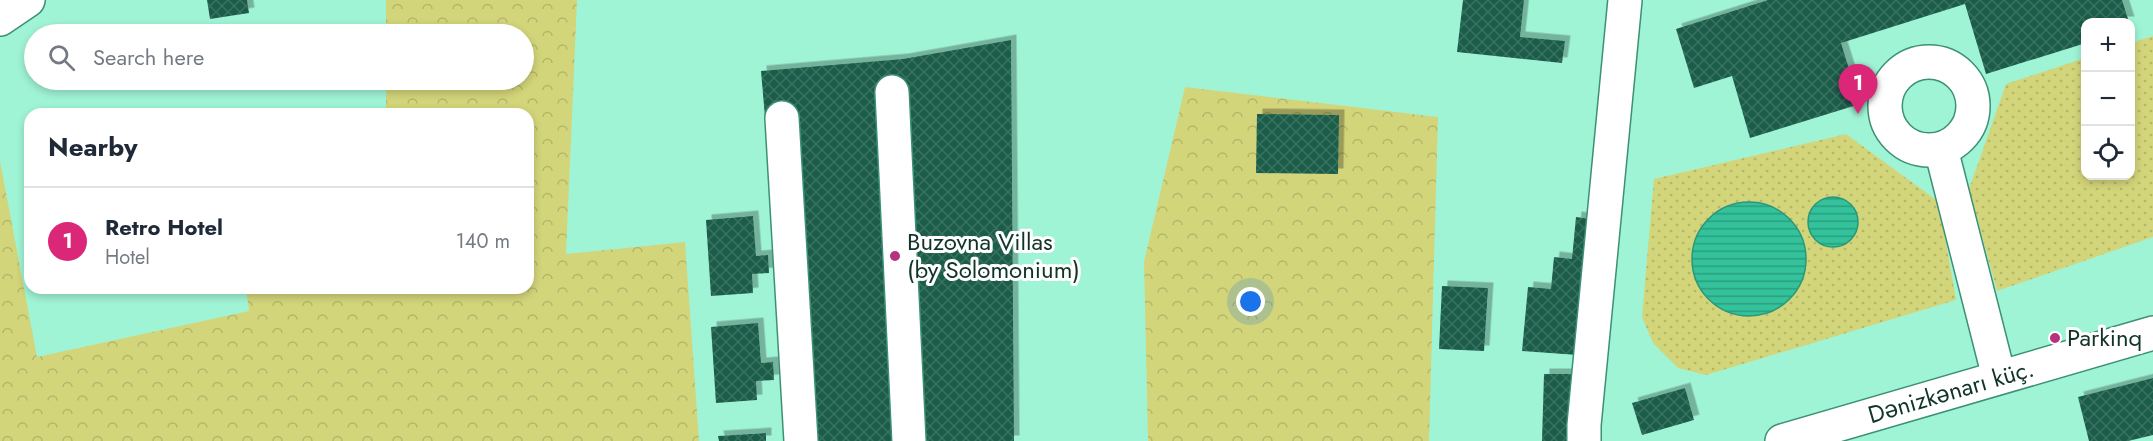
<!DOCTYPE html>
<html lang="en">
<head>
<meta charset="utf-8">
<style>
	:root { --surface:#fff; --page:#f6f6f7; --text:#1f2937; --muted:#747a83; --line:#e0e1e3; --accent:#db2777 }
	body { margin:0; font-family:Jost,sans-serif; background:var(--page); color:var(--text) }
	.controls { position:absolute; right:18px; top:18px; display:grid; overflow:hidden; border-radius:12px; box-shadow:0 3px 9px #0003 }
	.controls button { width:54px; height:54px; display:grid; place-items:center; padding:0; border:0; border-bottom:2px solid var(--line); background:var(--surface); color:var(--text); font:30px sans-serif }
	.you { position:absolute; left:1251px; top:302px; width:21px; height:21px; margin:-15px; border:4px solid #fff; border-radius:50%; background:#1a73e8; box-shadow:0 0 0 9px #1a73e833 }
	.badge { display:grid; place-items:center; width:39px; height:39px; border-radius:50%; background:var(--accent); color:#fff; font-size:20px; font-weight:700 }
	.pin { position:absolute; translate:-50% -50px; filter:drop-shadow(0 2px 3px #0008) }
	.pin::after { content:''; position:absolute; top:32px; width:21px; height:18px; background:inherit; clip-path:polygon(0 0,100% 0,50% 100%) }
	.list { margin:0; padding:0; list-style:none }
	h2 { display:flex; justify-content:space-between; align-items:center; height:78px; margin:0; padding:0 24px; font-size:26px }
	h2 small { font-size:20px; font-weight:400; color:var(--muted) }
	.list li { display:grid; grid-template-columns:39px 1fr auto; gap:18px; align-items:center; box-sizing:border-box; height:108px; padding:0 24px; border-top:2px solid var(--line) }
	.list b { display:block; font-size:22px; white-space:nowrap }
	.list p { margin:0; font-size:20px; white-space:nowrap; color:var(--muted) }
	.list em { font-size:20px; font-style:normal; color:var(--muted) }
	.icon { flex:none; width:33px; height:33px; fill:none; stroke:currentColor; stroke-width:2; stroke-linecap:round; stroke-linejoin:round }
	.map { position:relative; flex:none; width:2153px; height:441px; overflow:hidden }
	.search { position:absolute; background:var(--surface); box-shadow:0 3px 9px #0003; left:24px; top:24px; width:510px; height:66px; display:flex; align-items:center; gap:15px; box-sizing:border-box; padding:0 21px; border-radius:33px; color:var(--muted); font-size:22px }
	.panel { position:absolute; background:var(--surface); box-shadow:0 3px 9px #0003; left:24px; top:108px; width:510px; height:186px; border-radius:18px }
	.map>svg:first-child { display:block }
</style>
</head>
<body>
<div class="map">
<svg width="2153" height="441" viewBox="0 0 2153 441">
	<defs>
		<pattern id="grass-dots" width="8" height="8" patternUnits="userSpaceOnUse" patternTransform="scale(1.5)"><rect width="8" height="8" fill="#d3d57a"/><path d="M2 2h.1M6 6h.1" fill="none" stroke="#b4b76a" stroke-width="1.8" stroke-linecap="round"/></pattern>
		<pattern id="park-crowns" width="20" height="18" patternUnits="userSpaceOnUse" patternTransform="scale(1.5)"><rect width="20" height="18" fill="#d3d57a"/><path d="M2 6a3 3 0 1 1 6 0M12 15a3 3 0 1 1 6 0" fill="none" stroke="#b4b76a"/></pattern>
		<pattern id="water-rules" width="6" height="5" patternUnits="userSpaceOnUse" patternTransform="scale(1.5)"><rect width="6" height="5" fill="#33c29b"/><path d="M0 2.5h6" fill="none" stroke="#2a9e7e"/></pattern>
		<pattern id="building-cross-hatch" width="8" height="8" patternUnits="userSpaceOnUse" patternTransform="scale(1.5)"><rect width="8" height="8" fill="#1b5d4a"/><path d="M0 0l8 8M0 8l8-8" fill="none" stroke="#3a7161"/></pattern>
		<filter id="shadow"><feDropShadow dx="5.5" dy="-5.5" stdDeviation="0" flood-color="#0004"/></filter>
	</defs>
	<rect width="100%" height="100%" fill="#a0f4d6"/>
	<path fill="url(#grass-dots)" d="M 2153,36 L 2153,237 L 1997,291 L 1969,189 L 2006,84 L 2085,58 L 2086,176 L 2130,176 L 2131,43 Z
		M 1846,134 L 1939,202 L 1956,300 L 1706,375 L 1678,368 L 1653,343 L 1642,317 L 1654,179 Z"/>
	<path fill="url(#park-crowns)" d="M 386,0 L 577,0 L 566,254 L 685,242 L 699,441 L 0,441 L 0,161 L 37,357 L 249,311 L 246,288 L 528,288 L 528,114 L 386,114 L 386,80 L 524,80 L 524,34 L 386,34 Z
		M 1185,87 L 1438,117 L 1429,441 L 1148,441 L 1144,262 Z"/>
	<path fill="url(#water-rules)" stroke="#299779" stroke-width="1.5" d="M1808 222a25 25 0 1 1 50 0a25 25 0 1 1-50 0Z
		M1692 259a57 57 0 1 1 114 0a57 57 0 1 1-114 0Z"/>
	<path fill="url(#building-cross-hatch)" filter="url(#shadow)" d="M 207,0 L 247,0 L 249,13 L 210,19 Z
		M 1463,0 L 1524,0 L 1520,37 L 1565,41 L 1562,63 L 1457,52 Z
		M 1768,0 L 2122,0 L 2129,22 L 2086,22 L 2086,43 L 1986,74 L 1965,4 L 1841,43 L 1860,104 L 1750,138 L 1732,76 L 1694,88 L 1676,29 Z
		M 1011,40 L 1014,441 L 793,441 L 761,71 L 903,59 Z
		M 1257,114 L 1339,115 L 1338,174 L 1256,173 Z
		M 753,216 L 756,256 L 768,255 L 769,273 L 752,274 L 753,293 L 711,296 L 706,220 Z
		M 1576,217 L 1590,219 L 1578,355 L 1522,351 L 1528,287 L 1551,289 L 1554,257 L 1572,259 Z
		M 1442,286 L 1488,288 L 1484,351 L 1439,349 Z
		M 758,323 L 761,363 L 773,362 L 774,380 L 756,381 L 757,400 L 716,403 L 711,327 Z
		M 1544,374 L 1574,374 L 1572,441 L 1542,441 Z
		M 2153,378 L 2153,435 L 2128,441 L 2089,441 L 2078,397 Z
		M 1685,388 L 1694,420 L 1642,435 L 1632,403 Z
		M 766,433 L 766,441 L 719,441 L 718,436 Z"/>
	<g fill="none" stroke-linecap="round" stroke-linejoin="round">
		<g stroke="#3c9076" stroke-width="36">
			<g id="minor">
				<path d="M 0,19 L 28,0"/>
				<circle cx="1929" cy="106" r="44"/>
				<path d="M 892,92 L 909,441"/>
				<path d="M 782,118 L 801,441"/>
				<path d="M 1941,149 L 1999,377"/>
				<path d="M 1584,441 L 1584,425 L 1625,0"/>
				<path id="s1" d="M 1782,441 L 2153,333"/>
			</g>
		</g>
		<use href="#minor" stroke="#fff" stroke-width="33"/>
	</g>
	<g fill="#b5337d" stroke="#fff" stroke-width="2">
		<circle cx="895" cy="256" r="6"/>
		<circle cx="2055" cy="338" r="6"/>
	</g>
	<g text-anchor="middle" stroke-width="6" stroke-linejoin="round" paint-order="stroke">
		<g font-size="24" fill="#113429" stroke="#fff" text-anchor="start">
			<text x="907" y="250">Buzovna Villas<tspan x="907" dy="28">(by Solomonium)</tspan></text>
			<text x="2067" y="346">Parkinq</text>
		</g>
		<g font-size="24" fill="#113429" stroke="#fff">
			<text dy="8" stroke="none"><textPath href="#s1" startOffset="176">Dənizkənarı küç.</textPath></text>
		</g>
	</g>
</svg>
<div class="controls">
<button>+</button>
<button>−</button>
<button><svg class="icon" aria-label="locate" viewBox="0 0 24 24"><circle cx="12" cy="12" r="6"/><path d="M12 2v4M12 18v4M2 12h4M18 12h4"/></svg></button>
</div>
<div class="you"></div>
<div class="pin badge" style="left:1858px;top:114px">1</div>
<div class="search"><svg class="icon" aria-label="search" viewBox="0 0 24 24"><circle cx="10" cy="10" r="6"/><path d="M15 15l6 6"/></svg>Search here</div>
<section class="panel">
<h2>Nearby<small></small></h2>
<ul class="list">
<li><span class="badge">1</span><div><b>Retro Hotel</b><p>Hotel</p></div><em>140 m</em></li>
</ul>
</section>
</div>
</body>
</html>
